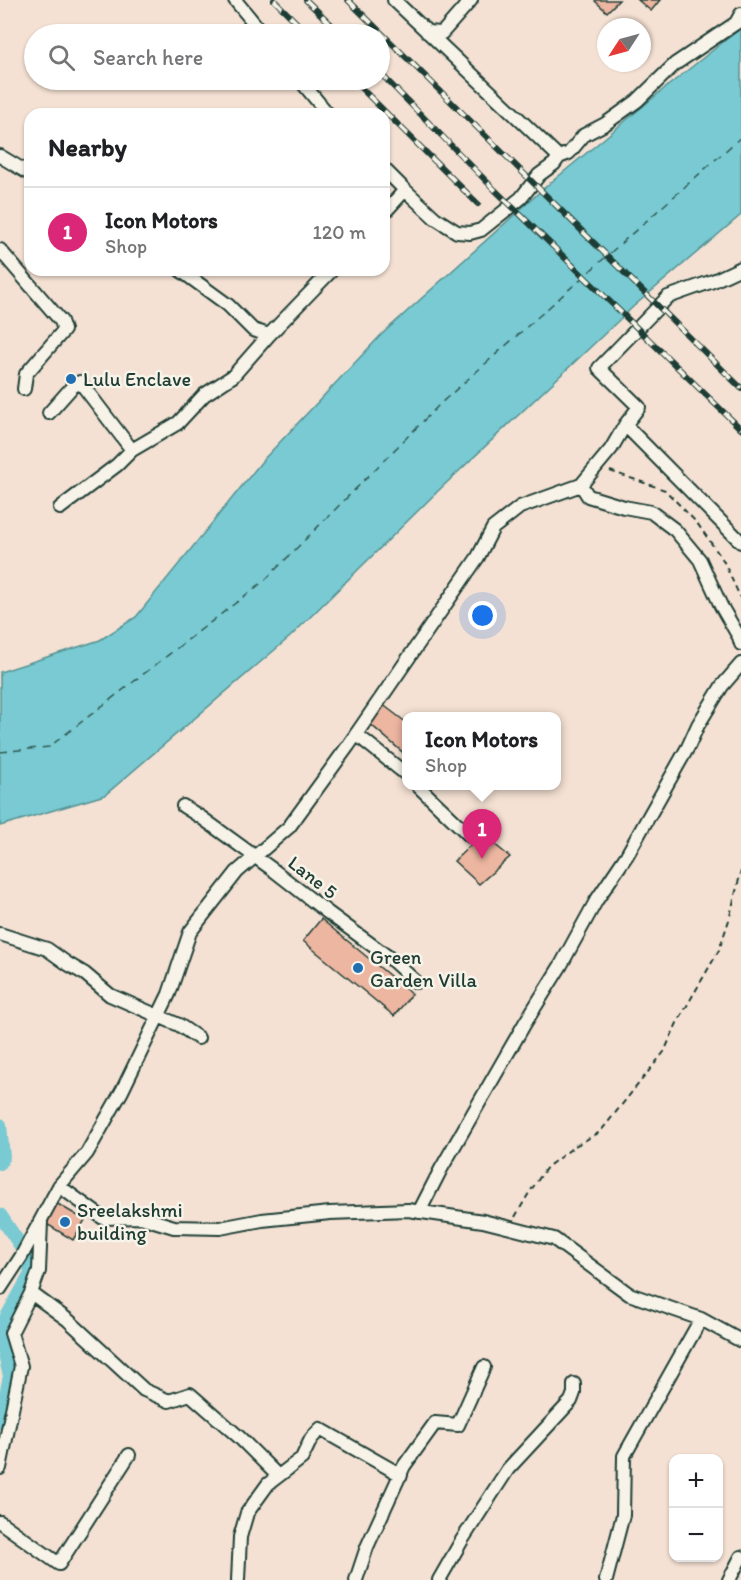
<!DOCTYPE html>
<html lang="en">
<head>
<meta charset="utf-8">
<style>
	:root { --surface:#fff; --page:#f6f6f6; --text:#202124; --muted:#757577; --line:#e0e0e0; --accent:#db2777 }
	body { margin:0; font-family:Itim,sans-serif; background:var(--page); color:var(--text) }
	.controls { position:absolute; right:18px; bottom:18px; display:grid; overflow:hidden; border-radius:12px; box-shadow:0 2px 4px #0004 }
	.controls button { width:54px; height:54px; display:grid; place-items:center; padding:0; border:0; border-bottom:2px solid var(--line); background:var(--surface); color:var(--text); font:30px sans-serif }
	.compass { position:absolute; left:597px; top:18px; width:54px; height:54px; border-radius:50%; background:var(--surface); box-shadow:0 2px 4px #0004; rotate:234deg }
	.you { position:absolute; left:483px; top:616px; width:21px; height:21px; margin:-15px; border:4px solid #fff; border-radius:50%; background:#1a73e8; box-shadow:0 0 0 9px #1a73e833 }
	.badge { display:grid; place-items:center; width:39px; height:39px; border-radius:50%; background:var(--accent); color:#fff; font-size:20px; font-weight:700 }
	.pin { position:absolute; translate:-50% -50px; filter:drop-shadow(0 2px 3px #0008) }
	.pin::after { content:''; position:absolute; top:32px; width:21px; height:18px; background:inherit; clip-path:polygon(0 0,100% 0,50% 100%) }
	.popup { position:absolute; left:402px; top:712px; width:159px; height:78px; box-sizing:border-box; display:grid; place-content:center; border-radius:12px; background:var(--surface); filter:drop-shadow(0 2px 4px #0005); font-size:20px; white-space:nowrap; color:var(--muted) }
	.popup b { font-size:22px; color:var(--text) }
	.popup::after { content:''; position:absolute; left:50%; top:100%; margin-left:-12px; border:12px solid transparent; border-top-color:var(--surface) }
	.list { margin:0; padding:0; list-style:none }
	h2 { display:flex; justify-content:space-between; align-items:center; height:78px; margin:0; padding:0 24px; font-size:26px }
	h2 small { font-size:20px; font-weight:400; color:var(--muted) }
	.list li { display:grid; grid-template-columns:39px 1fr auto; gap:18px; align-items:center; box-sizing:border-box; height:90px; padding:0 24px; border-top:2px solid var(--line) }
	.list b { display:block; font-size:22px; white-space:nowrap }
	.list p { margin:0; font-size:20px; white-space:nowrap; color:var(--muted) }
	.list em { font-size:20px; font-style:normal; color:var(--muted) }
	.icon { flex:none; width:33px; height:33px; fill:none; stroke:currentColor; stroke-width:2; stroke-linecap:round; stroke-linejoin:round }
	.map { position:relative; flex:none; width:741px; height:1580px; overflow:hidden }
	.search { position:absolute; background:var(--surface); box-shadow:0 2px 4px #0004; left:24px; top:24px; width:366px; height:66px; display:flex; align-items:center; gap:15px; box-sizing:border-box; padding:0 21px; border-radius:33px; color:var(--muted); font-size:22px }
	.panel { position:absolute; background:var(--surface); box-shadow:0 2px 4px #0004; left:24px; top:108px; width:366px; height:168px; border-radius:18px }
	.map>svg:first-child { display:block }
</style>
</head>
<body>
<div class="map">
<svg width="741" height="1580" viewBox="0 0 741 1580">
	<rect width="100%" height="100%" fill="#f4e1d3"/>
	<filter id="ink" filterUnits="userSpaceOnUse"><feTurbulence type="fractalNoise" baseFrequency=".0167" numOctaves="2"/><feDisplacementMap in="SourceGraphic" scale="12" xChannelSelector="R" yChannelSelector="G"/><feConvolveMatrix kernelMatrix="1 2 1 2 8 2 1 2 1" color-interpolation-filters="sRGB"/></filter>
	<g filter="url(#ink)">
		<path fill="#79cad2" stroke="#559293" stroke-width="1.5" d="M 741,28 L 741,215 L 634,306 L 439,490 L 291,636 L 105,795 L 0,826 L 0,672 L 100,640 L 136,617 L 263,460 L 382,334 L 543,189 L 665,88 Z"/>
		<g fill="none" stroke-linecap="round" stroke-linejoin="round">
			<path stroke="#79cad2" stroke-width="14" d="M 0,1125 L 3,1157 L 0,1163
				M 0,1215 L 29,1258 L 31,1274 L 0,1329
				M 0,1335 L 10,1376 L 0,1422"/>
			<path stroke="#315954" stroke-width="1.5" stroke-dasharray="8 6" stroke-linecap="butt" d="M 0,752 L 49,747 L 264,581 L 441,403 L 741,137"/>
		</g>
		<path fill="#edb6a1" stroke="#1f3d34" stroke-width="1.5" d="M 596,0 L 619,0 L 607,12 L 595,1 Z
			M 638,0 L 660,0 L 651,11 Z
			M 382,704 L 407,723 L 407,756 L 369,723 Z
			M 482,834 L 510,857 L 479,884 L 454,861 Z
			M 321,919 L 412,994 L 394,1016 L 303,941 Z
			M 56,1203 L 85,1220 L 73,1240 L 45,1223 Z"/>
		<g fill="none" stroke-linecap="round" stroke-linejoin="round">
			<g stroke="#1f3d34" stroke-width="16">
				<path id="street" d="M 235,0 L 263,34
					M 394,0 L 559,157
					M 427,32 L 442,33 L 471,0
					M 300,80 L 328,114
					M 0,156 L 30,174
					M 384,169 L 405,190 L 384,213
					M 405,190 L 435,218 L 457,232 L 470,233 L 481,230 L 521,198 L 539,175 L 554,164 L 559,157 L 569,153 L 584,135 L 605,124 L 637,101 L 675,64 L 736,23 L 741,14
					M 0,250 L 61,321 L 64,330 L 26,374 L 24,389
					M 269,335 L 332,270
					M 49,413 L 73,386 L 80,382 L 132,450
					M 625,425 L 741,542
					M 581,485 L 588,496 L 624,507 L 651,512 L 675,530 L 700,560 L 721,606 L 739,637 L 741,644
					M 60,508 L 117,465 L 132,450 L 178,423 L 204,395 L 233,376 L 269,335 L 253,330 L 228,305 L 180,270
					M 356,734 L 407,775
					M 418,786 L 470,836
					M 183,806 L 202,818 L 272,869 L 327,912 L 391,959 L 416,982
					M 0,934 L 47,949 L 68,964 L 85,974 L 110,995 L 179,1025 L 198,1038
					M 59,1186 L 87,1153 L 122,1091 L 169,994 L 190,932 L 237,872 L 289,827 L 348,746 L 478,557 L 493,528 L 520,507 L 581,485 L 611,449 L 625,425 L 639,407 L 599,368 L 668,297 L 713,281 L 741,268
					M 419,1212 L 441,1169 L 525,1023 L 561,965 L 596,901 L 627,855 L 688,747 L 698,725 L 722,686 L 741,664
					M 0,1289 L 21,1257 L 59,1186 L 103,1218 L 141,1217 L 174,1227 L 220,1228 L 262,1220 L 330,1213 L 408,1210 L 483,1221 L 554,1239 L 629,1294 L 701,1319 L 741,1341
					M 31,1293 L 68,1320 L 144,1390 L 169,1401 L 190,1394 L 239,1437 L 278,1476
					M 0,1468 L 21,1366 L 11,1333 L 31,1293 L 39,1271 L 41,1222
					M 0,1522 L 59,1564 L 129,1455
					M 238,1580 L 240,1537 L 247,1513 L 268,1484 L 302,1458 L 311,1439 L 320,1429 L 401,1475
					M 356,1580 L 367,1547 L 404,1466 L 435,1423 L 458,1425 L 484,1367
					M 439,1580 L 462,1540 L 508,1469 L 571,1401 L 574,1393 L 574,1384
					M 606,1580 L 623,1515 L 624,1456 L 701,1319
					M 729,1580 L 741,1557"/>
			</g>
			<path stroke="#1f3d34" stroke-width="2" stroke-dasharray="6 4.5" stroke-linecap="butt" d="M 610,471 L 665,490 L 697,523 L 723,560 L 741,599
				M 741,837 L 741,851
				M 515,1217 L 529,1193 L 547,1167 L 575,1146 L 600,1132 L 664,1052 L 677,1023 L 719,950 L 729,920 L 741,871"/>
			<use href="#street" stroke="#f7f3e8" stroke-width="12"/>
			<g stroke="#1f3d34" stroke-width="6">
				<path id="rail" d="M 274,0 L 308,34
					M 306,0 L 341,34
					M 348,0 L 741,388
					M 380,73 L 495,190 L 741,429
					M 353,80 L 478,204"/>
			</g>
			<use href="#rail" stroke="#f7f3e8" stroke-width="4" stroke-dasharray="11" stroke-linecap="butt"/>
		</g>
	</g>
	<g fill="#1f6fb2" stroke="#f7f3e8" stroke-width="2">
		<circle cx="71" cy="379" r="6"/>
		<circle cx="358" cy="968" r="6"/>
		<circle cx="65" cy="1222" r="6"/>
	</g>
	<g text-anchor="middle" stroke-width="5" stroke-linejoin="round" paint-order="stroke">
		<g font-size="20" fill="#1f3d34" stroke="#f7f3e8" text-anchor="start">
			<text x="83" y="386">Lulu Enclave</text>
			<text x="370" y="964">Green<tspan x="370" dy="23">Garden Villa</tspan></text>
			<text x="77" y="1217">Sreelakshmi<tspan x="77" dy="23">building</tspan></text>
		</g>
		<g font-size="20" fill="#1f3d34" stroke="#f7f3e8">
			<text transform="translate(313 877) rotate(38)" y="7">Lane 5</text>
		</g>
	</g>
</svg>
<div class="controls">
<button>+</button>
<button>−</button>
</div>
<svg class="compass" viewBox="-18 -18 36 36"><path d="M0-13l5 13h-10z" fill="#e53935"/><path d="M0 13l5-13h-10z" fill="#757577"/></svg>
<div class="you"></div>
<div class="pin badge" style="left:482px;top:859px">1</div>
<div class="popup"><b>Icon Motors</b>Shop</div>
<div class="search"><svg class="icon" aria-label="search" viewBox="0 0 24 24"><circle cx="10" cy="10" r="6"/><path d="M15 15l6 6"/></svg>Search here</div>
<section class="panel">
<h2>Nearby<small></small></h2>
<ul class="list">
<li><span class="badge">1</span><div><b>Icon Motors</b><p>Shop</p></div><em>120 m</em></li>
</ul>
</section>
</div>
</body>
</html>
